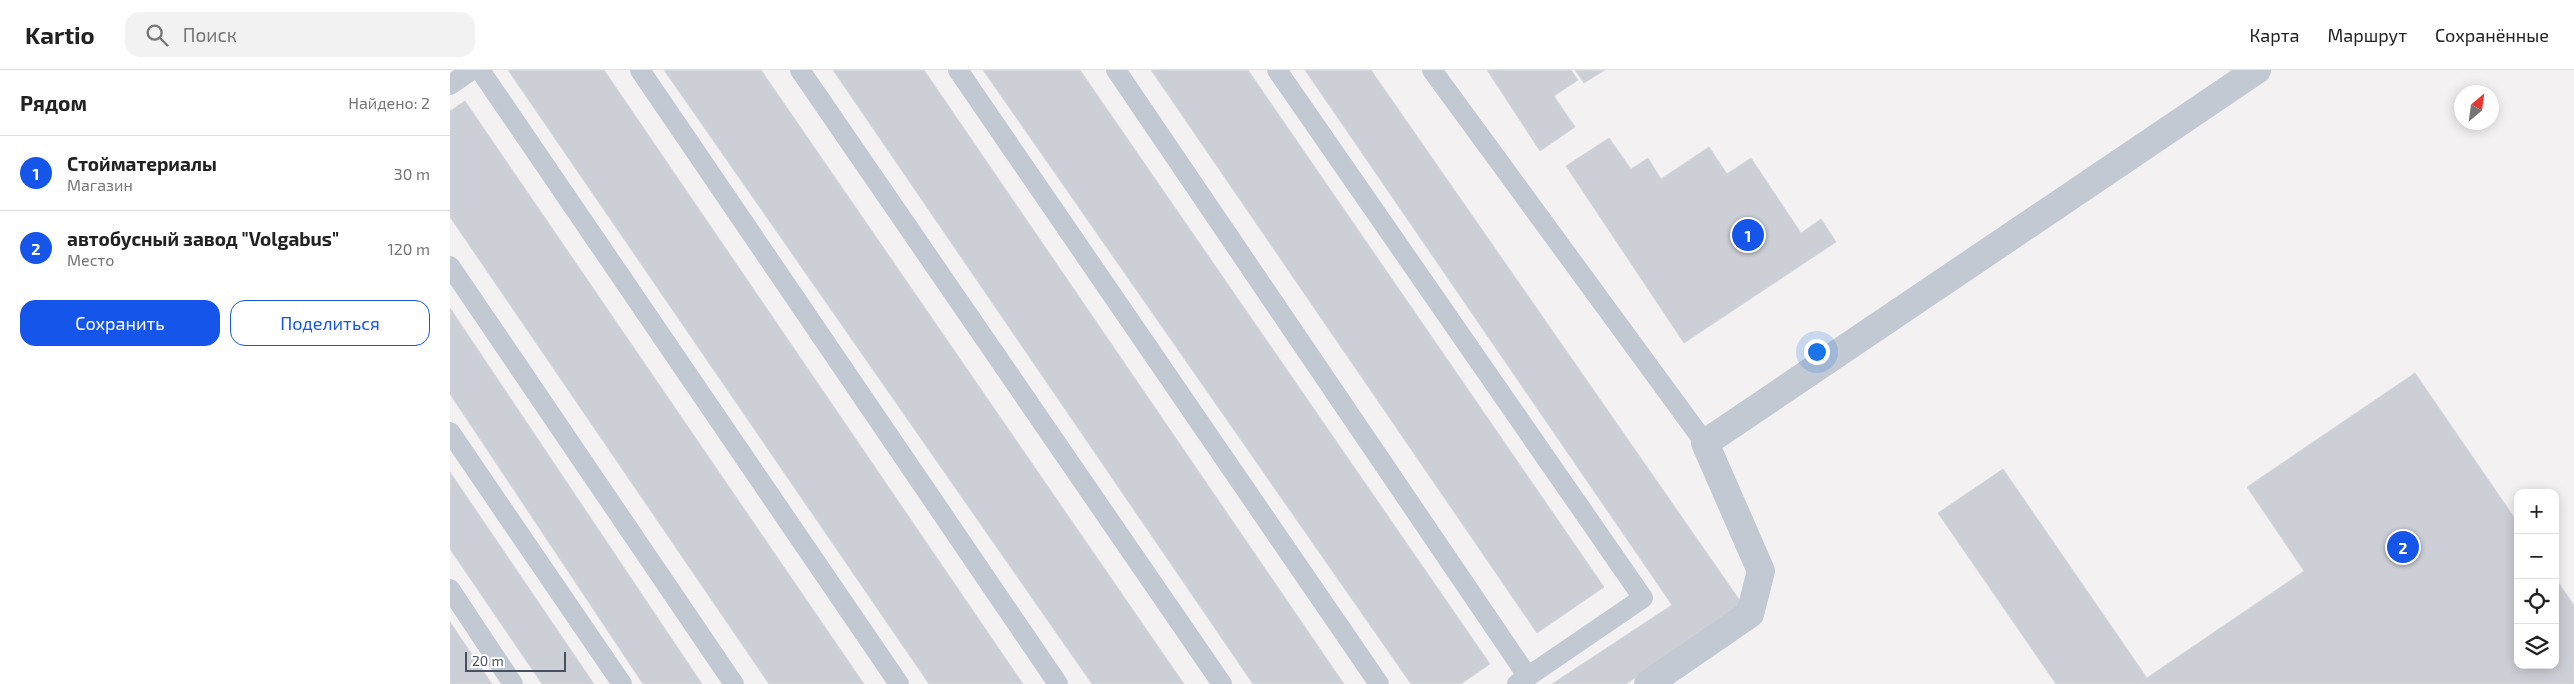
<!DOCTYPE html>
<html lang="ru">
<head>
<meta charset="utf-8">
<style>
	:root { --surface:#fff; --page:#f2f2f2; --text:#222; --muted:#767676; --line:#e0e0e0; --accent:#1555e9 }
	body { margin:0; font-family:"Exo 2",sans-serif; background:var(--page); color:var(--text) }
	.controls { position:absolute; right:15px; bottom:15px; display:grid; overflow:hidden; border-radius:10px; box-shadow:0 2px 12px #0003 }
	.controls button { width:45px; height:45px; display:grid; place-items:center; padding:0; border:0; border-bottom:1px solid var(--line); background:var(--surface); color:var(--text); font:25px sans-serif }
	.compass { position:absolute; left:2004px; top:15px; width:45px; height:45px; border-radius:50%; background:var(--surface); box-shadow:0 2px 12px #0003; rotate:29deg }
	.scale { position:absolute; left:15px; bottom:12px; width:101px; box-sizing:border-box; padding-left:5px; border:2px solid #48515f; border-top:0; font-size:14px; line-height:18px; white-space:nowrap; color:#48515f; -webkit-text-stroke:4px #fff; paint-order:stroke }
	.you { position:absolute; left:1366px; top:281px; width:18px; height:18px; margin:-12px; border:4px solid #fff; border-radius:50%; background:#1a73e8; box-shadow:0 0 0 8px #1a73e833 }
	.badge { display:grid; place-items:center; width:32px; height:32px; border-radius:50%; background:var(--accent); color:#fff; font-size:16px; font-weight:700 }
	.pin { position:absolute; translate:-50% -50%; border:2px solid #fff; box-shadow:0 1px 5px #0006 }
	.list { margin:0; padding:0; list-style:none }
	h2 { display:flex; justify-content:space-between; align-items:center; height:65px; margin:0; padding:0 20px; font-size:21px }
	h2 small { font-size:16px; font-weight:400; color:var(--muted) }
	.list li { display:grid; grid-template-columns:32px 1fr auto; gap:15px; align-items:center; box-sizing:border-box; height:75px; padding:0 20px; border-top:1px solid var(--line) }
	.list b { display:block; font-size:19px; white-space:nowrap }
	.list p { margin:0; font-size:16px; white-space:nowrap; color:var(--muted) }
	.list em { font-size:16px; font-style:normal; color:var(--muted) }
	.actions { display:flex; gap:10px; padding:15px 20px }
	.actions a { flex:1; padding:11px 0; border:1px solid var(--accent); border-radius:15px; text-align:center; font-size:18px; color:var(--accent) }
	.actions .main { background:var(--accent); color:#fff }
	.icon { flex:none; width:28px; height:28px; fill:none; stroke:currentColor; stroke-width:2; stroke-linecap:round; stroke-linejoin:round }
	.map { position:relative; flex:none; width:2124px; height:614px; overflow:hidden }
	header { display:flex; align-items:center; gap:30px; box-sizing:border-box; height:70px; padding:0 25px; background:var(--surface); border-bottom:1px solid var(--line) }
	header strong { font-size:24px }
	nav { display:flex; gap:28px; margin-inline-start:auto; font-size:18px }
	.search { width:350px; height:45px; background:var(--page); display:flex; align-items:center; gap:12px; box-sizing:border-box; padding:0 18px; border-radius:15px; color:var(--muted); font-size:19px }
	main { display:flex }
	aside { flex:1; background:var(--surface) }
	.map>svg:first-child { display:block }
</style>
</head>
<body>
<header>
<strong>Kartio</strong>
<div class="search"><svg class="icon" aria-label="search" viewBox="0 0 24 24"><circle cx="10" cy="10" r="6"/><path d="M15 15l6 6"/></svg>Поиск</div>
<nav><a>Карта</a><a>Маршрут</a><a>Сохранённые</a></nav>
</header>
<main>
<aside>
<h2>Рядом<small>Найдено: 2</small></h2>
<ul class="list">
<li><span class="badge">1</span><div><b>Стойматериалы</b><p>Магазин</p></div><em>30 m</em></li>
<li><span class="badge">2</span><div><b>автобусный завод &quot;Volgabus&quot;</b><p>Место</p></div><em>120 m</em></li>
</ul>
<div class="actions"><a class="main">Сохранить</a><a>Поделиться</a></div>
</aside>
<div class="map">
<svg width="2124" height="614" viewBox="0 0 2124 614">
	<rect width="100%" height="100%" fill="#f3f1f1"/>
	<path fill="#cdcfd6" stroke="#d5d6dd" d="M 58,0 L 154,0 L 573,614 L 479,614 Z
		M 214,0 L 311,0 L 734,614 L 642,614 Z
		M 383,0 L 474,0 L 894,614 L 803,614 Z
		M 533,0 L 630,0 L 1040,594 L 1011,614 L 961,614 Z
		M 701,0 L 798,0 L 1154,517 L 1087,563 Z
		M 855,0 L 921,0 L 1293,535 L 1176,614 L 1102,614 L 1222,535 Z
		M 1037,0 L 1121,0 L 1128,10 L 1104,26 L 1125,57 L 1090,81 Z
		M 1125,0 L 1155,0 L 1134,13 Z
		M 15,31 L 414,614 L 319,614 L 0,147 L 0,41 Z
		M 1159,68 L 1181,99 L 1198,88 L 1211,109 L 1259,77 L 1277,104 L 1301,88 L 1351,163 L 1371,149 L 1386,172 L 1234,273 L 1116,96 Z
		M 0,238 L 252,614 L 193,614 L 0,324 Z
		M 1965,303 L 2068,453 L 2068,595 L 2105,595 L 2105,508 L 2124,535 L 2124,614 L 1688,614 L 1854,501 L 1797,417 Z
		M 1553,399 L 1697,608 L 1688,614 L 1606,614 L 1488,443 Z
		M 0,402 L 144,614 L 92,614 L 0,479 Z
		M 0,552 L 42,614 L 0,614 Z"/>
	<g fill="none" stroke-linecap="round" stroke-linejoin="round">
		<path stroke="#c2c9d3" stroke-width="20" d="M 30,0 L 449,614
			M 190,0 L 608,614
			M 350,0 L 772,614
			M 508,0 L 929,614
			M 666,0 L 1078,607
			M 827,0 L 1193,528 L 1067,614
			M 982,0 L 1255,373
			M 0,15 L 22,0
			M 0,196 L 284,614
			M 0,362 L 172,614
			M 0,519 L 63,614"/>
		<path stroke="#c2c9d3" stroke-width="28" d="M 1198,614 L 1300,544 L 1311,501 L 1255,373 L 1807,0"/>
	</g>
</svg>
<div class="controls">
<button>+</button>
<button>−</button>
<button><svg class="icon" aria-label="locate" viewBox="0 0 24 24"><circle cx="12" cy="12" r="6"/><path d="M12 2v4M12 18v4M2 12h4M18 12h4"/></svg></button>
<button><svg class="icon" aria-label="layers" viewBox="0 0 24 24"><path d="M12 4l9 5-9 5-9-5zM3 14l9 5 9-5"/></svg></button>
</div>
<svg class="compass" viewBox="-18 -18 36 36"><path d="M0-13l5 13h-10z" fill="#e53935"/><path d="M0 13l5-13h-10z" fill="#767676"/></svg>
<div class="scale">20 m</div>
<div class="you"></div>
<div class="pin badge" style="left:1298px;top:165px">1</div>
<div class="pin badge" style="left:1953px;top:477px">2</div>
</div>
</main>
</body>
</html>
